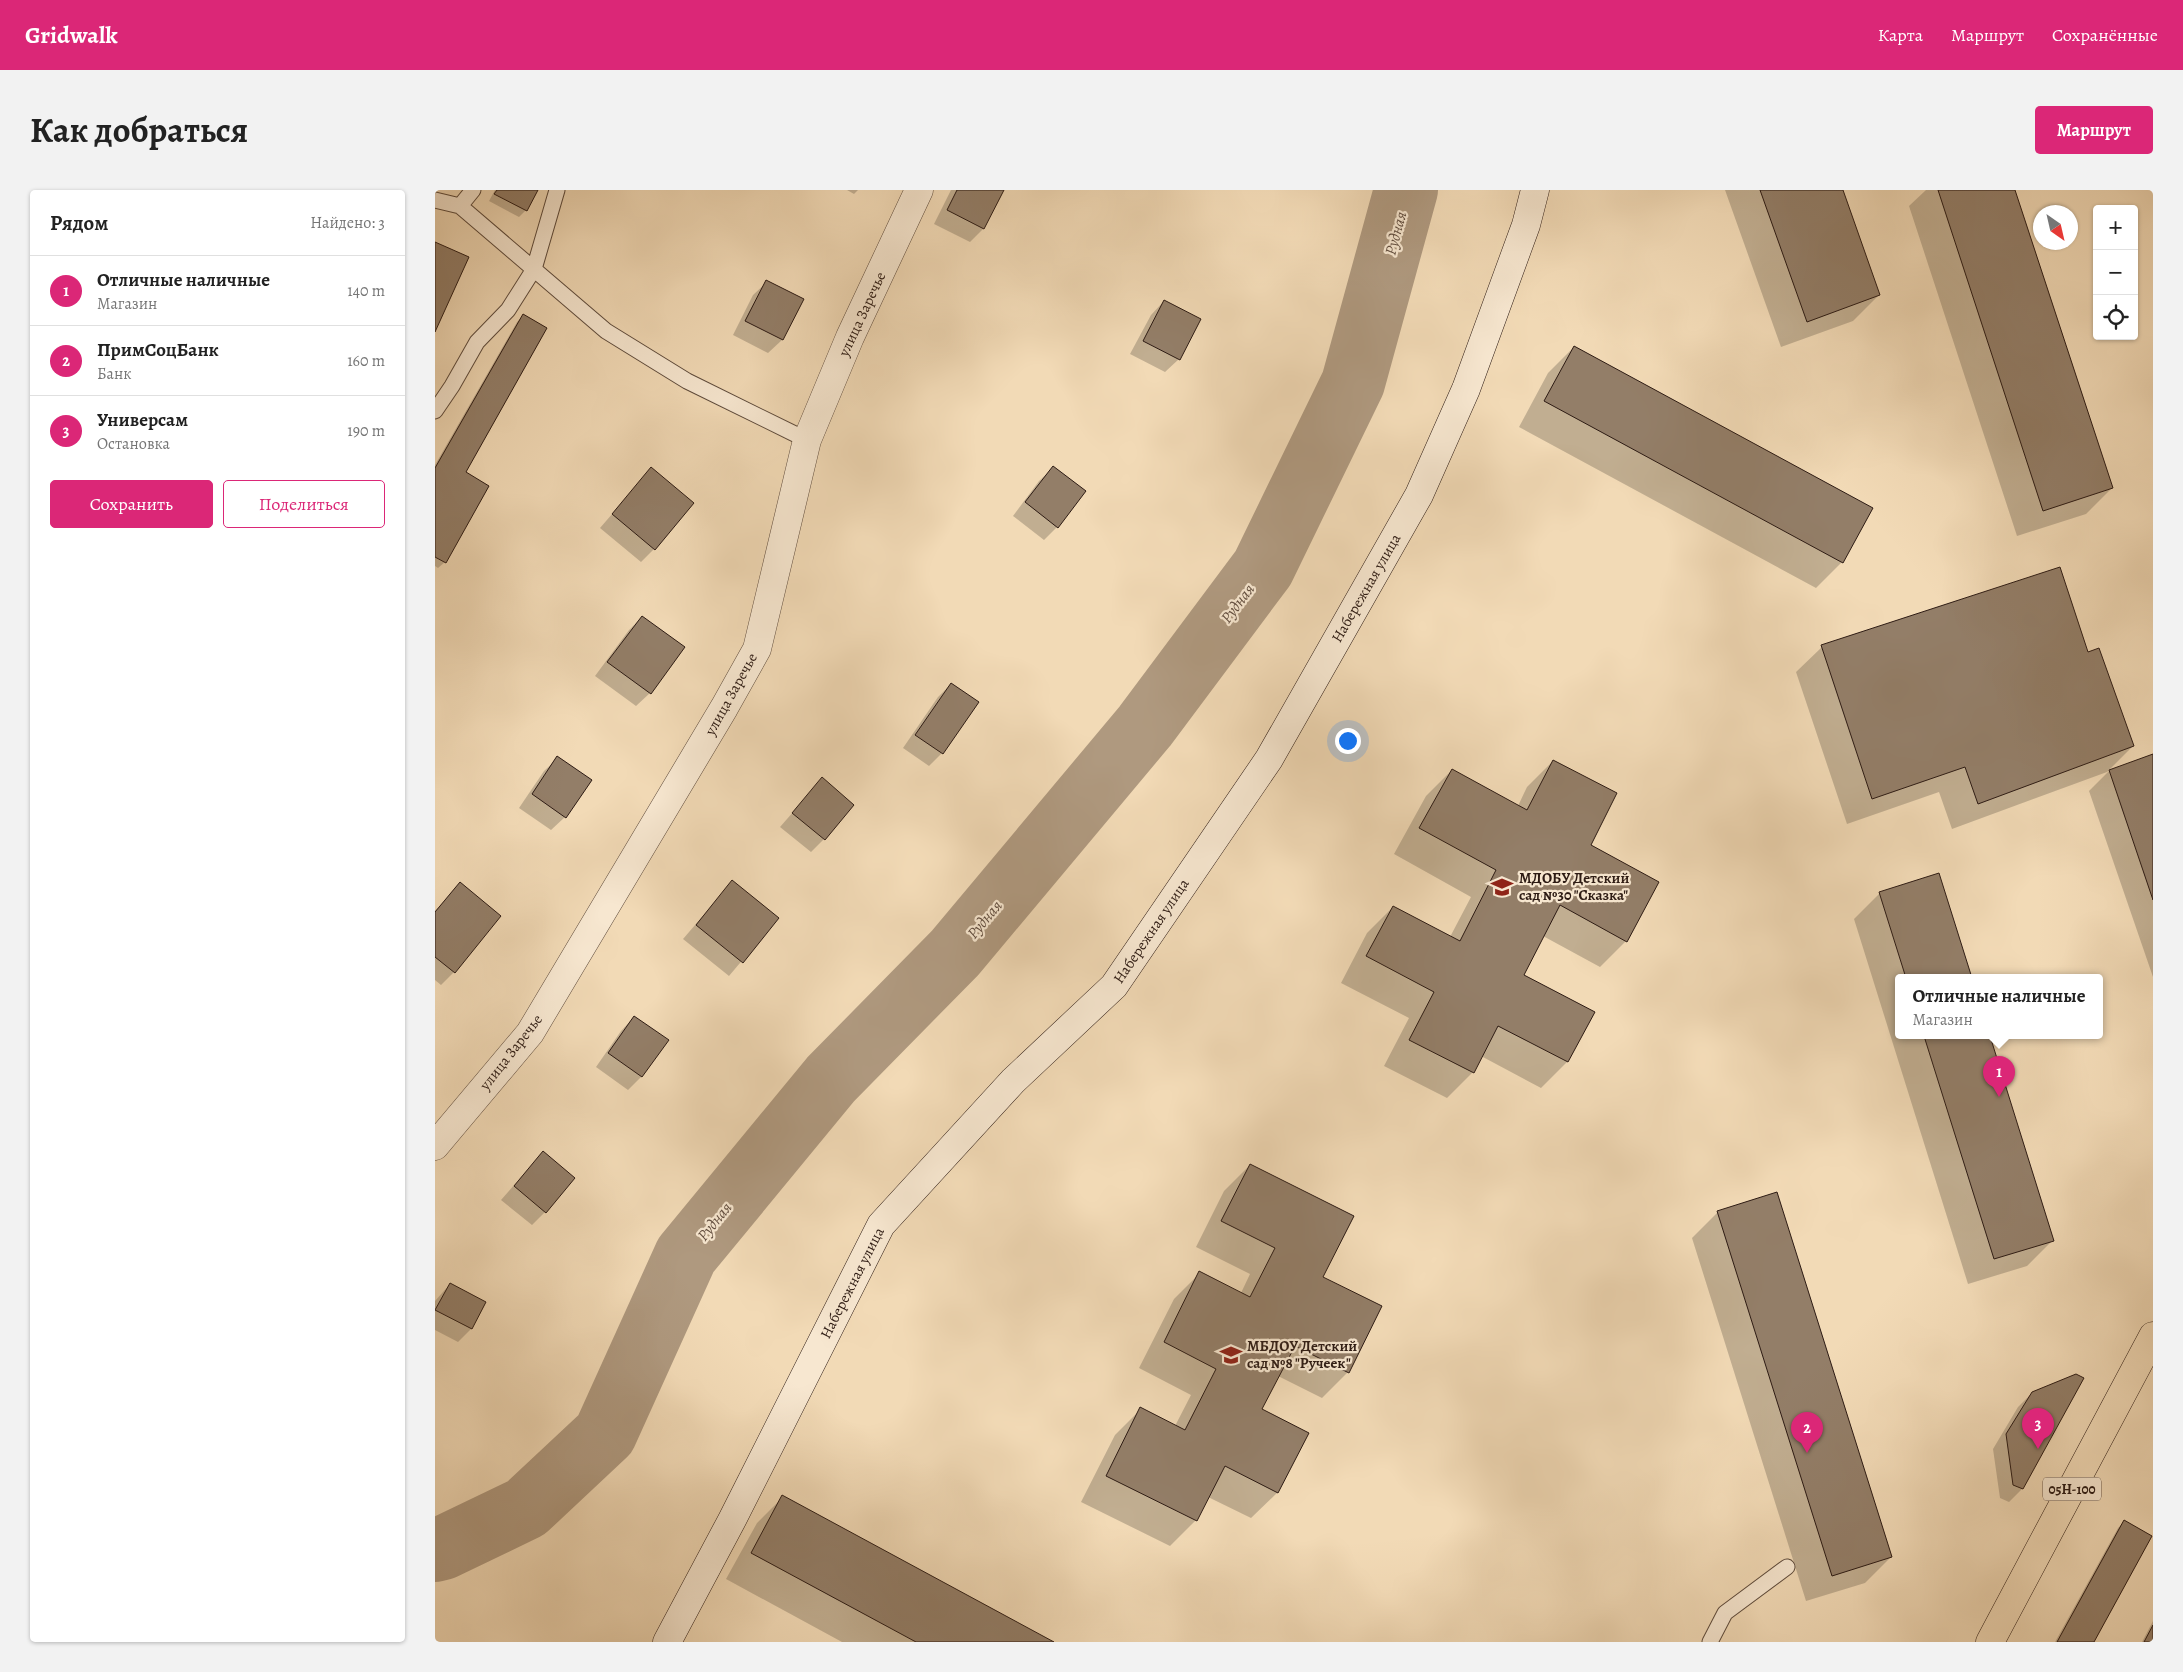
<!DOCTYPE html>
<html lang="ru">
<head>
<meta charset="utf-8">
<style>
	:root { --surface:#fff; --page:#f2f2f2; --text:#222; --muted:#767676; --line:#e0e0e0; --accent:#db2777 }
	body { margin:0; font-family:Alegreya,serif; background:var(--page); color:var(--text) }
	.controls { position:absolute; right:15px; top:15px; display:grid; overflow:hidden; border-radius:5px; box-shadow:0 1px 4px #0004 }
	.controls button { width:45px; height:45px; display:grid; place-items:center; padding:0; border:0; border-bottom:1px solid var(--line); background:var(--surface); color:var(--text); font:25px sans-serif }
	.compass { position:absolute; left:1598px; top:15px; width:45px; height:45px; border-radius:50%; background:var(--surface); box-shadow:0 1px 4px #0004; rotate:146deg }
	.you { position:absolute; left:912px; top:550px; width:18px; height:18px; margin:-12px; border:4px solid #fff; border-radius:50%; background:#1a73e8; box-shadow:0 0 0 8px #1a73e833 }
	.badge { display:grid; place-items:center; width:32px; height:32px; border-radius:50%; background:var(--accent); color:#fff; font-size:16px; font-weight:700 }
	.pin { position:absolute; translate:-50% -41px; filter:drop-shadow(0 1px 2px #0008) }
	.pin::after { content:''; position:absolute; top:26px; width:18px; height:15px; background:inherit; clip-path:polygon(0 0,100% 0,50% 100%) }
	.popup { position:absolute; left:1460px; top:784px; width:208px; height:65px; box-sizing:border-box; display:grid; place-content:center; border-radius:5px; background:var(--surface); filter:drop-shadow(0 1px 4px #0005); font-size:16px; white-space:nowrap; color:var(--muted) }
	.popup b { font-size:19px; color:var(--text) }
	.popup::after { content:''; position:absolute; left:50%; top:100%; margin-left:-10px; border:10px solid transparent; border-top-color:var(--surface) }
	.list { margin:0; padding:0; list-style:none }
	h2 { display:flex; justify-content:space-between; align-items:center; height:65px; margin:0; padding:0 20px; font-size:21px }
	h2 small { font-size:16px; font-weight:400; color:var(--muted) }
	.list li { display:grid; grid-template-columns:32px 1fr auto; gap:15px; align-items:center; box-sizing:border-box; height:70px; padding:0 20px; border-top:1px solid var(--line) }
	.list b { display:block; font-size:19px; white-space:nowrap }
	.list p { margin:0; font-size:16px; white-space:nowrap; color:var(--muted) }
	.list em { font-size:16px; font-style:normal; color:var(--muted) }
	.actions { display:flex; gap:10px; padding:15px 20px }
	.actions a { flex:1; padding:11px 0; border:1px solid var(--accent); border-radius:5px; text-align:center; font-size:18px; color:var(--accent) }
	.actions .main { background:var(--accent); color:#fff }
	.icon { flex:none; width:28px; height:28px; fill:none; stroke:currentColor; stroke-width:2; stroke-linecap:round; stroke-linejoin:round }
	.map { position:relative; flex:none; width:1718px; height:1452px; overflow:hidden; border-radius:5px }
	header { display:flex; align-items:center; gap:30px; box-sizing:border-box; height:70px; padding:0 25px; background:var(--accent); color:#fff }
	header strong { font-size:24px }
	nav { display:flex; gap:28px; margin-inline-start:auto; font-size:18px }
	.intro { display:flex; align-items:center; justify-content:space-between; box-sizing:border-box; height:120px; padding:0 30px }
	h1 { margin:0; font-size:35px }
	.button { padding:12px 22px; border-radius:5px; background:var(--accent); color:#fff; font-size:18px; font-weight:700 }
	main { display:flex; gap:30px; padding:0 30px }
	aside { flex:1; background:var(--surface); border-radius:5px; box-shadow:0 1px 4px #0004 }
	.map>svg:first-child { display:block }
</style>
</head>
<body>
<header>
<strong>Gridwalk</strong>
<nav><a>Карта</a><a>Маршрут</a><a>Сохранённые</a></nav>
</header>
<div class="intro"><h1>Как добраться</h1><a class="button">Маршрут</a></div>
<main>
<aside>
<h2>Рядом<small>Найдено: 3</small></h2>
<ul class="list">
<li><span class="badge">1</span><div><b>Отличные наличные</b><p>Магазин</p></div><em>140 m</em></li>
<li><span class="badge">2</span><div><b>ПримСоцБанк</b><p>Банк</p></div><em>160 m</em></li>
<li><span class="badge">3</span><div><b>Универсам</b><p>Остановка</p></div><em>190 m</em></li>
</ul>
<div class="actions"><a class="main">Сохранить</a><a>Поделиться</a></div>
</aside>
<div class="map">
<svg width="1718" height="1452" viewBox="0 0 1718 1452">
	<rect width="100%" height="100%" fill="#f2dab6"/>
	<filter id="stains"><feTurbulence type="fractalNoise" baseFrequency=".004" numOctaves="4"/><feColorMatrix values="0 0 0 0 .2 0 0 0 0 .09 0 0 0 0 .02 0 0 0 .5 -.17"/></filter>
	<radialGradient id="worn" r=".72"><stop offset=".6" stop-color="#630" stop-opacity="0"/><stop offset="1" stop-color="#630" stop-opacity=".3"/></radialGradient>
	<path fill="#0003" d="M 60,0 L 102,0 L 91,20 L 84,27 L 54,11 Z
		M 412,0 L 423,0 L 419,4 Z
		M 516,0 L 568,0 L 548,39 L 535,52 L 499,34 Z
		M 1290,0 L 1407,0 L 1444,105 L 1418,131 L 1346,157 Z
		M 1491,0 L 1579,0 L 1677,298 L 1651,324 L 1582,346 L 1474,16 Z
		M 332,92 L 367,110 L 347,150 L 333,163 L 298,145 L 318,105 Z
		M 729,111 L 744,169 L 730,182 L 695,164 L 716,125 Z
		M 88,126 L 29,283 L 10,372 L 3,378 L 0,376 L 0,275 L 82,132 Z
		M 1139,157 L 1407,372 L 1381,398 L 1084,237 L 1113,183 Z
		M 618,278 L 622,337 L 609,350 L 578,326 L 604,291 Z
		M 216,279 L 219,359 L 206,372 L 165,338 Z
		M 207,427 L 249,458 L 215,503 L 201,516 L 160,486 L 194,440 Z
		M 1387,457 L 1652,463 L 1698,556 L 1672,582 L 1517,639 L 1504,602 L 1412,634 L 1361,482 Z
		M 516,494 L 507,563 L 494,576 L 468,558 L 503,507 Z
		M 1718,566 L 1718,787 L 1654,601 L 1674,581 Z
		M 123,568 L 130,627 L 116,640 L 84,618 L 109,581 Z
		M 1118,571 L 1154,655 L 1191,751 L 1165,777 L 1108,746 L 1087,785 L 1158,822 L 1132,872 L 1106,898 L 1046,866 L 1038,882 L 1012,908 L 949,876 L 974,828 L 906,793 L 932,743 L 958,717 L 1015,747 L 1036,707 L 959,664 L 991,606 L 1017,580 L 1083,616 L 1092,597 Z
		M 387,589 L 389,649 L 376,662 L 345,637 Z
		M 1503,684 L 1536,788 L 1464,788 L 1464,846 L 1554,846 L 1618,1050 L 1592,1076 L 1533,1094 L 1419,729 L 1445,703 Z
		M 297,692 L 342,729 L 294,786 L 248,749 Z
		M 25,694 L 19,782 L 6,795 L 0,790 L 0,721 Z
		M 199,827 L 207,886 L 193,900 L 161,877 L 186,841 Z
		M 108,962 L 110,1022 L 97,1035 L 66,1010 Z
		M 815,975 L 887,1087 L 913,1182 L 887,1208 L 843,1186 L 826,1220 L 873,1243 L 842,1303 L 816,1328 L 773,1307 L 761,1330 L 735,1356 L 646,1312 L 680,1245 L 706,1219 L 740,1236 L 756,1205 L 704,1178 L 739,1109 L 765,1083 L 806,1103 L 815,1084 L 761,1057 L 789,1001 Z
		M 1283,1022 L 1456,1367 L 1430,1393 L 1371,1411 L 1257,1048 Z
		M 15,1094 L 50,1113 L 36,1139 L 23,1152 L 0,1140 L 0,1111 Z
		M 1647,1188 L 1587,1299 L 1574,1312 L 1565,1308 L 1558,1259 L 1583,1217 L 1597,1203 Z
		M 348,1307 L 617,1452 L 407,1452 L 291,1389 L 322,1333 Z
		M 1689,1332 L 1657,1452 L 1620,1452 L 1683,1338 Z
		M 1718,1431 L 1718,1452 L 1707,1452 Z"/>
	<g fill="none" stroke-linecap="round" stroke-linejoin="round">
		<path stroke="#af997f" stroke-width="64" d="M 0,1360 L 8,1358 L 91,1318 L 170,1244 L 251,1065 L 396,889 L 520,763 L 710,536 L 828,378 L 918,193 L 971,0"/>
	</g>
	<path fill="#937e68" stroke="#2d1b14" d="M 62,0 L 103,0 L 92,21 L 59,4 Z
		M 522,0 L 569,0 L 549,39 L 512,20 Z
		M 1325,0 L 1408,0 L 1445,105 L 1372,132 Z
		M 1503,0 L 1580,0 L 1678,298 L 1608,321 Z
		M 0,52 L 34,67 L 0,142 Z
		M 331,90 L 369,109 L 348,150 L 310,131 Z
		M 729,110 L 766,129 L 745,170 L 708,151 Z
		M 88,124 L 112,138 L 31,282 L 54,296 L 11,373 L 0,367 L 0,278 Z
		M 1139,156 L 1438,318 L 1408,373 L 1109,211 Z
		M 618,276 L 651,301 L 623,338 L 590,312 Z
		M 216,277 L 259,313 L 220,360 L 177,324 Z
		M 1625,377 L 1653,462 L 1664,458 L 1699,556 L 1543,614 L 1530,577 L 1437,609 L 1386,455 Z
		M 207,426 L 250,457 L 216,504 L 172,472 Z
		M 516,493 L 544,512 L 508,564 L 480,545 Z
		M 1718,564 L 1718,710 L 1674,580 Z
		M 122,566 L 157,590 L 131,628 L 97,604 Z
		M 1118,570 L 1182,603 L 1156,655 L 1224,692 L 1192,752 L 1125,715 L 1089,785 L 1160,822 L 1133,872 L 1063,836 L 1039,883 L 974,850 L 999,802 L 931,766 L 958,716 L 1025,751 L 1061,680 L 984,638 L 1017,579 L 1092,620 Z
		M 387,587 L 419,615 L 390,650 L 357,623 Z
		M 1504,683 L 1537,788 L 1471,788 L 1444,702 Z
		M 297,690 L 344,728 L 308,773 L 261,735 Z
		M 25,692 L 66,726 L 20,783 L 0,767 L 0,722 Z
		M 199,826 L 234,850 L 207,887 L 173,863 Z
		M 1489,846 L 1555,846 L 1619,1051 L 1559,1069 Z
		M 108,961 L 140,988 L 111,1023 L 79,996 Z
		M 815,974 L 919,1026 L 888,1087 L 947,1116 L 914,1183 L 860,1156 L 827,1219 L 874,1243 L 843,1303 L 790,1276 L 762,1331 L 671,1286 L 705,1217 L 750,1240 L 781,1179 L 729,1152 L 764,1081 L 815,1107 L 840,1058 L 786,1031 Z
		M 1342,1002 L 1457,1367 L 1397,1386 L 1282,1021 Z
		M 15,1093 L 51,1112 L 37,1139 L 0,1120 Z
		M 1641,1184 L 1649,1188 L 1588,1299 L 1578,1295 L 1571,1244 L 1597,1202 Z
		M 347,1305 L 619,1452 L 481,1452 L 316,1363 Z
		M 1689,1330 L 1717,1346 L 1659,1452 L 1622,1452 Z
		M 1718,1435 L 1718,1452 L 1709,1452 Z"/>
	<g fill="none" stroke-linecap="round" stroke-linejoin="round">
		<g stroke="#5e4b3c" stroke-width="17">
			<path id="service" d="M 0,10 L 25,16 L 38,0
				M 25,16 L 171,141 L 252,191 L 372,250
				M 0,221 L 17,196 L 42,152 L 73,120 L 99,79 L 122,0
				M 1275,1452 L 1290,1423 L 1352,1377"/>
		</g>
		<g stroke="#5e4b3c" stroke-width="29">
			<path id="minor" d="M 0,956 L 95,843 L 289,518 L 322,459 L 372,250 L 415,147 L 484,0"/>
		</g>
		<g stroke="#2d1b14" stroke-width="29">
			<path id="secondary" d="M 232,1452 L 297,1330 L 446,1035 L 578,891 L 679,796 L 834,569 L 984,305 L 1031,199 L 1091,35 L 1100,0"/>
		</g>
		<g stroke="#2d1b14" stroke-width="29">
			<path id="primary" d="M 1555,1452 L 1718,1146"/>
		</g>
		<use href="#service" stroke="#f7e7d0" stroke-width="15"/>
		<use href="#minor" stroke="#f7e7d0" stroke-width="28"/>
		<use href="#secondary" stroke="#f7e7d0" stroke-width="28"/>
		<use href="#primary" stroke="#f2dab6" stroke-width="28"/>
	</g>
	<defs>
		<g id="school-bare" transform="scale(1.725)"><path d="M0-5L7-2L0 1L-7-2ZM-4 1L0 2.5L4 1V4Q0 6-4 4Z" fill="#8f2418" stroke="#f7e7d0" stroke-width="2.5" paint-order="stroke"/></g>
	</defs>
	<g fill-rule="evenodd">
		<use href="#school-bare" x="1067" y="697"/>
		<use href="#school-bare" x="796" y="1165"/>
	</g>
	<g text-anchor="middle" stroke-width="4.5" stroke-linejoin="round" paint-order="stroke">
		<rect fill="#f7e7d0" stroke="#6a584c" stroke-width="1" x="1608" y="1287.5" width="58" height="23" rx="4"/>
		<g font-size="14" font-weight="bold" fill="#2d1b14">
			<text x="1637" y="1304">05Н-100</text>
		</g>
		<g font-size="15" fill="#2d1b14" stroke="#f7e7d0">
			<text transform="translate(427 124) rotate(-65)" y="5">улица Заречье</text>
			<text transform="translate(931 398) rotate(-60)" y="5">Набережная улица</text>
			<text transform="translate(296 504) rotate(-61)" y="5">улица Заречье</text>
			<text transform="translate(716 741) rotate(-56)" y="5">Набережная улица</text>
			<text transform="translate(76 862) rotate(-52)" y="5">улица Заречье</text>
			<text transform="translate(417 1093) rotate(-63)" y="5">Набережная улица</text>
		</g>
		<g font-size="15" font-weight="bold" fill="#2d1b14" stroke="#f7e7d0" text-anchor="start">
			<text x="1084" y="693">МДОБУ Детский<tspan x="1084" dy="17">сад №30 "Сказка"</tspan></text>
			<text x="812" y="1161">МБДОУ Детский<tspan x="812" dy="17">сад №8 "Ручеек"</tspan></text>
		</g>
		<g font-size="16" font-style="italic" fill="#614d3f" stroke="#f7e7d0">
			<text transform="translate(960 43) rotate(-75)" y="6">Рудная</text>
			<text transform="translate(802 413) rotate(-53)" y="6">Рудная</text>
			<text transform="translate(549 729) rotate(-50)" y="6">Рудная</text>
			<text transform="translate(279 1031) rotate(-51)" y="6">Рудная</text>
		</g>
	</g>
	<rect width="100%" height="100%" filter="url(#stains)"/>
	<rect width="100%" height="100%" fill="url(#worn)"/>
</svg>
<div class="controls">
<button>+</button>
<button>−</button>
<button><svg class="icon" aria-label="locate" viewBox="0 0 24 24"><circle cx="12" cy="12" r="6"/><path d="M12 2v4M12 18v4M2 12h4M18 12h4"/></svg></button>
</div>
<svg class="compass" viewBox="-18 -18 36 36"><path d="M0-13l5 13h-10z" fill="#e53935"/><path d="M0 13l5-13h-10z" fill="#767676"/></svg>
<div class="you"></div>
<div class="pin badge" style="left:1564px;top:907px">1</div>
<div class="popup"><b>Отличные наличные</b>Магазин</div>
<div class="pin badge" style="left:1372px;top:1263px">2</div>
<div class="pin badge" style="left:1603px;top:1259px">3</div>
</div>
</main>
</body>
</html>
